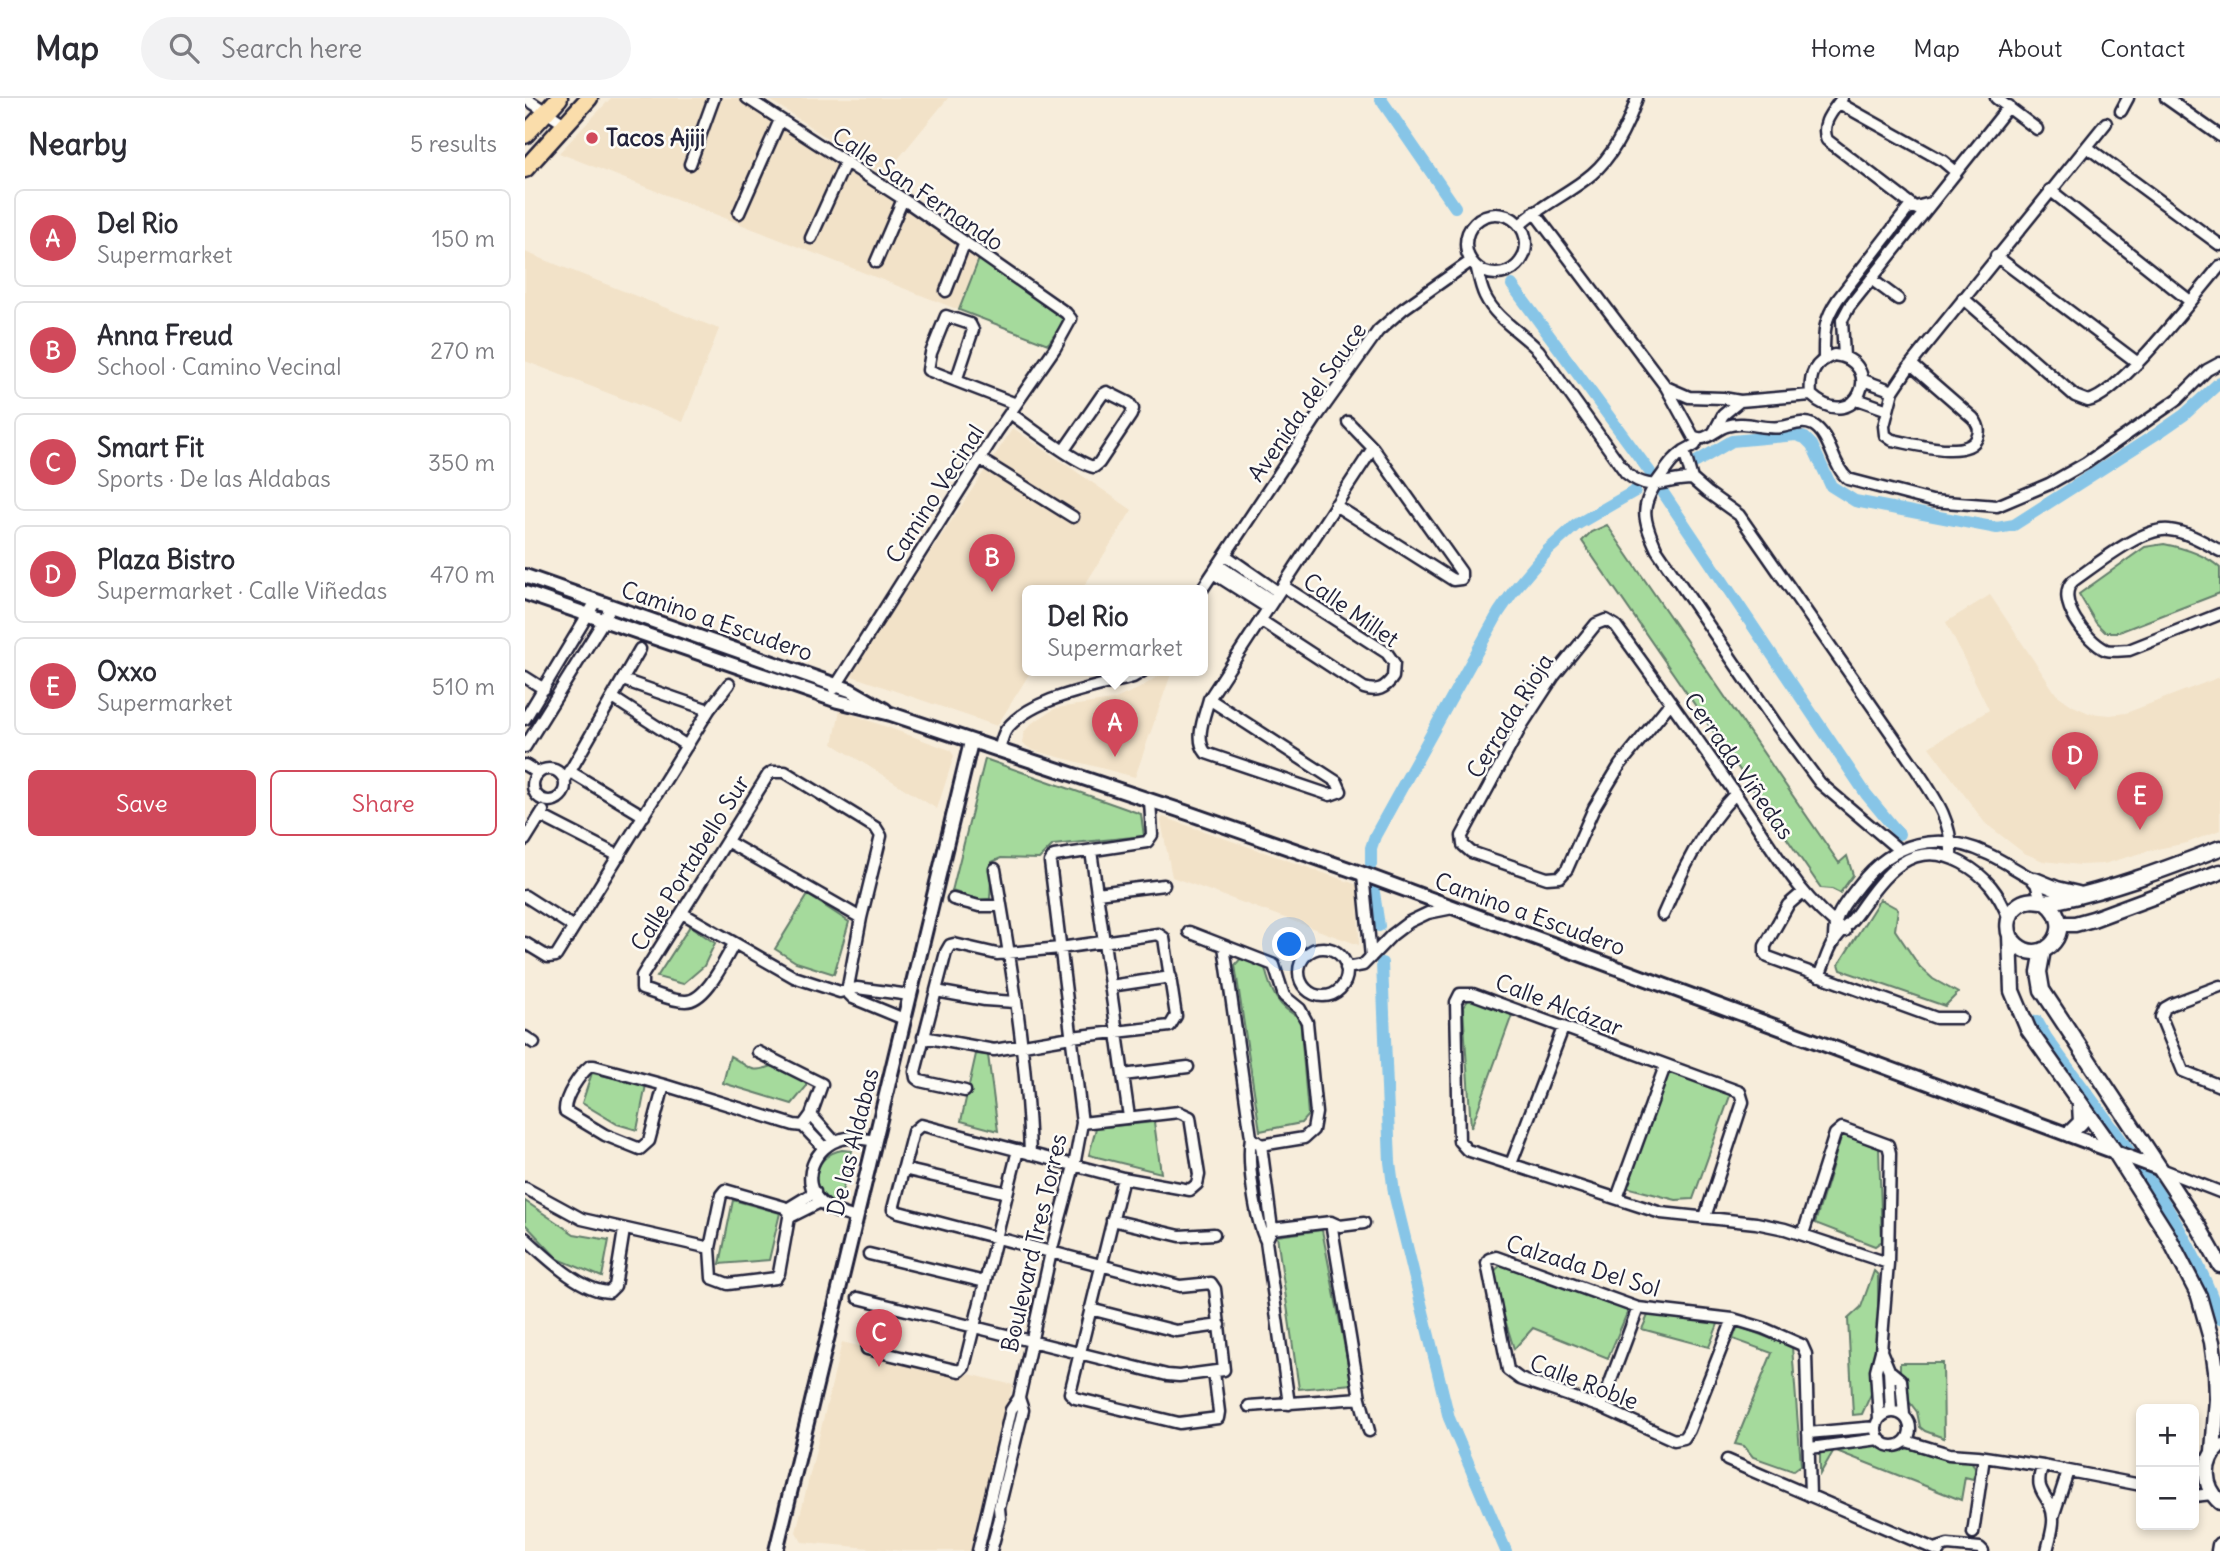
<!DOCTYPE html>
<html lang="en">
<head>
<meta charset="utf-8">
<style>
	:root { --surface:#fff; --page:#f2f2f3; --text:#2b2b33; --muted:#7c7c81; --line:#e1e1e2; --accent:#d1495b }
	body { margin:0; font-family:Delius,sans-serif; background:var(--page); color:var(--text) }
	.controls { position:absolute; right:21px; bottom:21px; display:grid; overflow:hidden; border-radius:10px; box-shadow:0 4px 10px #0003 }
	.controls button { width:63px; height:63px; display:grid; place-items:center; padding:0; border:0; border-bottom:2px solid var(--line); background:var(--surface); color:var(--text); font:35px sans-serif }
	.you { position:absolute; left:765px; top:847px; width:24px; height:24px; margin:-18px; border:5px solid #fff; border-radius:50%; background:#1a73e8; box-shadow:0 0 0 10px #1a73e833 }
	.badge { display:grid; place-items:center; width:46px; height:46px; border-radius:50%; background:var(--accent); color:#fff; font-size:23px; font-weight:700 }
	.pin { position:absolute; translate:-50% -58px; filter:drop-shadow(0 2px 4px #0008) }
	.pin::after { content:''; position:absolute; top:37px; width:24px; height:21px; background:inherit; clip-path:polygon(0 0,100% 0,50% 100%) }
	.popup { position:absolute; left:497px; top:487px; width:186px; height:91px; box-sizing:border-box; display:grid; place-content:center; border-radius:10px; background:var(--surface); filter:drop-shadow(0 2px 5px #0005); font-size:23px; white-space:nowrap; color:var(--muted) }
	.popup b { font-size:26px; color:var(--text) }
	.popup::after { content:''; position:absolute; left:50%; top:100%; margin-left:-14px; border:14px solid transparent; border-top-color:var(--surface) }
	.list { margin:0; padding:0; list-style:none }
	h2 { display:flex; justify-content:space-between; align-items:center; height:91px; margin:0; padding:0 28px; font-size:30px }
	h2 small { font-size:23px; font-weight:400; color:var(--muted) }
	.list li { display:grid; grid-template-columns:46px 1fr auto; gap:21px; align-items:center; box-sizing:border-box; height:98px; margin:0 14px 14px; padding:0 14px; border:2px solid var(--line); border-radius:10px }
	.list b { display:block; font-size:26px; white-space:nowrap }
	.list p { margin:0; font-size:23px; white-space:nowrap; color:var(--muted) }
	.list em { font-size:23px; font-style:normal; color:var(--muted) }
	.actions { display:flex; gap:14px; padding:21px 28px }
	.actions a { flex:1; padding:16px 0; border:2px solid var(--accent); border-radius:10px; text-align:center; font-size:24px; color:var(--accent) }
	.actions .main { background:var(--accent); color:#fff }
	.icon { flex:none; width:38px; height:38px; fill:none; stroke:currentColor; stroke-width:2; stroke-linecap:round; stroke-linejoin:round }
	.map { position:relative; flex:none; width:1695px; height:1453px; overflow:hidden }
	header { display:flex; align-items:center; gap:42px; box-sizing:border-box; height:98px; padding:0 35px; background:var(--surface); border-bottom:2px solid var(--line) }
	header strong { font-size:33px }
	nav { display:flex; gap:38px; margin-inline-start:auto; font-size:24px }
	.search { width:490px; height:63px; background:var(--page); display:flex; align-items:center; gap:18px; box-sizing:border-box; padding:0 24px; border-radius:38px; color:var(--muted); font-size:26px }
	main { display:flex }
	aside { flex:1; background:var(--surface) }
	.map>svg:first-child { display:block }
</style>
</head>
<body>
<header>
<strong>Map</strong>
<div class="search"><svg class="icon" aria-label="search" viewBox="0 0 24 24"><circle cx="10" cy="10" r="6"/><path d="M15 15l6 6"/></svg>Search here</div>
<nav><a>Home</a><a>Map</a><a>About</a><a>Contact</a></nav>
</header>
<main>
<aside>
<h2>Nearby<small>5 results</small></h2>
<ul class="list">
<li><span class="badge">A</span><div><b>Del Rio</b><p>Supermarket</p></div><em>150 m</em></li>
<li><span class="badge">B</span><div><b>Anna Freud</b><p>School · Camino Vecinal</p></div><em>270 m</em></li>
<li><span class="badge">C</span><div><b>Smart Fit</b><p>Sports · De las Aldabas</p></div><em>350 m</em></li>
<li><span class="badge">D</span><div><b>Plaza Bistro</b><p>Supermarket · Calle Viñedas</p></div><em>470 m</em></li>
<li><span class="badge">E</span><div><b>Oxxo</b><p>Supermarket</p></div><em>510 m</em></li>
</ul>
<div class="actions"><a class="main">Save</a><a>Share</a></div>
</aside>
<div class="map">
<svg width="1695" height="1453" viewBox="0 0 1695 1453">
	<rect width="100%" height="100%" fill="#f7eddb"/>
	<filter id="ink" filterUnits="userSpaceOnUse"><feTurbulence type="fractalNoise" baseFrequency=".0143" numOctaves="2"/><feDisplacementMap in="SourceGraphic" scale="14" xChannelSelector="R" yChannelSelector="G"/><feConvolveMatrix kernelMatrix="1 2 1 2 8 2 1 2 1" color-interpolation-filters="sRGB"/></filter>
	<g filter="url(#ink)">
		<path fill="#f2e2c8" d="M 86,0 L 214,0 L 454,161 L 434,212 L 34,55 Z
			M 242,0 L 423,0 L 359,78 Z
			M 0,154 L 194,231 L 158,324 L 0,263 Z
			M 488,330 L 607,412 L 556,493 L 503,493 L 503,573 L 506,573 L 472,628 L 324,577 Z
			M 1465,497 L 1531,596 L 1548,608 L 1564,615 L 1585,617 L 1601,615 L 1695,579 L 1695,732 L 1662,745 L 1627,752 L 1579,766 L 1555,767 L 1518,763 L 1499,755 L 1460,725 L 1404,649 L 1464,612 L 1421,524 Z
			M 641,573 L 647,573 L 610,679 L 507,652 L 497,645 L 499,634 L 507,625 L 531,610 L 588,602 L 615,590 Z
			M 315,612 L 425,652 L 429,658 L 412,711 L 308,646 Z
			M 638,719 L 833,787 L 834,847 L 647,779 L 636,723 Z
			M 317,1244 L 488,1287 L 445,1453 L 379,1453 L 277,1444 L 271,1434 Z"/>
		<path fill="#a5da9c" stroke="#647e6c" stroke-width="2" d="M 454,161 L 542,219 L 523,246 L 434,212 Z
			M 1082,427 L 1314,765 L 1322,758 L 1328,777 L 1315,795 L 1307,791 L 1296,790 L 1057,443 L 1066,434 Z
			M 1639,446 C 1659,450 1680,456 1695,470 L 1695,495 L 1594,534 L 1580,534 L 1571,525 L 1554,496 L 1620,449 Z
			M 460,661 L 616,716 L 619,738 L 528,747 L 514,761 L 476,760 L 467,764 L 465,801 L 455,802 L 427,793 Z
			M 283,797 L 324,824 L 309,876 L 271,864 L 250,851 Z
			M 1355,801 L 1373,811 L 1370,832 L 1395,869 L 1408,881 L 1433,895 L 1420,908 L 1316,872 L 1314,866 Z
			M 165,828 L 190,845 L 179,868 L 158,886 L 132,879 Z
			M 717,859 L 740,870 C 745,891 753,911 775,919 L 783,1017 L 776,1025 L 735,1033 L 710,867 Z
			M 945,900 L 987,917 L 946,1030 L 938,909 Z
			M 451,956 L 463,957 L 473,1033 L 436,1023 Z
			M 205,958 C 223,967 224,977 247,968 L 281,984 L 281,989 L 267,1006 L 198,985 Z
			M 1141,971 L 1206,995 L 1168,1101 L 1151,1102 L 1097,1088 Z
			M 67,975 L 121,987 L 112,1032 L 92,1026 L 57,1005 Z
			M 629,1024 L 636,1075 L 564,1057 L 571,1030 Z
			M 1317,1036 L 1354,1050 L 1357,1143 L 1350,1148 L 1290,1125 Z
			M 317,1052 L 327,1053 L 315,1102 L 310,1105 C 282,1094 287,1057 317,1052 Z
			M 208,1102 L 255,1115 L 244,1162 L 195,1166 Z
			M 0,1103 L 49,1136 L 84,1142 L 77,1179 L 33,1161 L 0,1126 Z
			M 797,1132 L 827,1286 L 774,1291 L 752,1138 Z
			M 976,1167 L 1086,1207 L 1100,1210 L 1103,1213 L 1083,1260 L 1008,1230 L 989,1251 L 966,1176 Z
			M 1349,1173 L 1353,1177 L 1353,1289 L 1346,1296 L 1337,1316 L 1328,1317 L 1323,1221 L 1336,1209 Z
			M 1124,1215 L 1195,1221 L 1184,1249 L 1117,1231 Z
			M 1213,1228 L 1267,1249 L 1276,1367 L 1268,1373 L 1228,1359 L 1219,1348 L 1210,1346 L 1247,1255 L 1208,1241 Z
			M 1375,1265 L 1418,1265 L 1419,1340 L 1400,1333 L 1395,1329 L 1392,1314 L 1386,1306 L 1375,1298 Z
			M 1352,1344 L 1368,1350 L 1384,1347 L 1402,1356 L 1428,1363 L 1446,1363 C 1451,1369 1451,1373 1448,1381 L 1440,1379 L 1436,1402 L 1309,1352 L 1295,1376 L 1295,1350 Z"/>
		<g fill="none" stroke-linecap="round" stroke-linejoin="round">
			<path stroke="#87c5e7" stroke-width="12" d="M 855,0 L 930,109
				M 987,187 L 1125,374
				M 1171,364 L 1207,343 L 1271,337 L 1280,340 L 1287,347 L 1306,388 L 1330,403 L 1472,430 L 1489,427 L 1633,335 L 1659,317 L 1695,284
				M 1139,396 L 1341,696 L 1374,736
				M 846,766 L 846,750 L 850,738 L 974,514 L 990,491 L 1023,452 L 1051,427 L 1110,393
				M 848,788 L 854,828
				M 857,865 L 865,1064 L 869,1095 L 924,1320 L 981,1453
				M 1512,923 L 1521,939 C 1585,1029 1660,1115 1695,1221"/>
			<g stroke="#22223b" stroke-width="15">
				<path id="minor" d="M 0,0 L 41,27
					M 222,0 L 378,101 L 541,215 L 546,221 L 530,250 L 471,335 L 309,591
					M 1317,0 C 1308,13 1295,25 1302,42 L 1392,111
					M 1471,0 L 1512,31
					M 1641,0 L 1695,38
					M 1314,5 L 1418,63 L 1431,74
					M 1596,13 L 1603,0
					M 1562,49 L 1695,147
					M 165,66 L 189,0
					M 1525,92 L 1665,203
					M 1009,114 L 1141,289 L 1168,338 C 1180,346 1190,331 1202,328 C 1220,322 1238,332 1256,329 C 1268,327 1277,322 1288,327 C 1306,337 1307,368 1323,381 L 1407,403 L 1472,408 L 1524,386 L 1561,365 L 1653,301 L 1682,272 L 1695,265
					M 214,115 L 255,22
					M941 146a30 30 0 1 1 60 0a30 30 0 1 1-60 0Z
					M 995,127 C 1017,106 1045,95 1067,76 C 1089,57 1103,27 1112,0
					M 286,140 L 321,63
					M 1471,158 L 1613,265
					M 351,164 L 378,101
					M 952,171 C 954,180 956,190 960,198 C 971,221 996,234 1014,253 L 1101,375 C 1127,396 1138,381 1167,381
					M 1346,181 L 1373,201
					M 421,193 L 439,146
					M 1438,200 L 1550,298 L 1563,303 C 1595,297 1671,196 1695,168
					M 1309,257 C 1362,263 1332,339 1286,297 C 1284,277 1289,264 1309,257 Z
					M 1319,259 L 1317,222 L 1324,209 L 1484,8
					M 1299,261 C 1299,235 1298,223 1313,201 L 1383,111 L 1406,105
					M 1386,266 L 1448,320 C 1453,326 1456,332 1452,340 C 1442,362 1386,345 1367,342 L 1360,337 L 1359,328 L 1368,293 L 1386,266 L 1581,25
					M 1338,282 L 1368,293
					M 431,283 L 448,232 L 445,226 L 421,218 L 406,255 L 403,272 L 491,306
					M 1141,289 L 1164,299 L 1198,300 L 1215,303 L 1286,297
					M 1332,301 L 1363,312
					M 485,315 C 502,327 552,366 569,369 L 574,365 L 606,317 L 608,311 L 604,305 L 582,294 L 577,297 L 539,352
					M 1189,334 L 1198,317 L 1215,303
					M 1173,341 L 1170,347 L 1159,353 L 1167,381 L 1182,394 L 1214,417 L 1389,668 C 1408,697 1428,722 1426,759
					M 1159,353 C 1149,360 1144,367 1137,377 C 1114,407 1117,420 1132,452 L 1251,626 L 1295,685 L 1374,752
					M 455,361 L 548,419
					M 810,407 L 928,482 L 936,481 L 936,474 L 848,350 L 823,324
					M 1695,453 C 1679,444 1663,434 1644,432 C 1617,429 1570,468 1548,483 C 1529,501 1562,544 1581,552 C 1588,554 1596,552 1604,552 L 1695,516
					M 700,457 L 753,494
					M 693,467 L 748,503
					M 688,475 L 743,510
					M 676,493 L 793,317 L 853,233 L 878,211 L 946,163
					M 735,522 L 839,590 C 852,594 860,591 868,579 L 869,565 L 862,555 L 758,488
					M 0,579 L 19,591
					M 98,582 L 184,612
					M 88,600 L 162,648
					M 684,601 L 812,684 L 816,693 L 805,697 L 681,655 C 669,641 680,617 684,601 Z
					M 684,601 L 848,350
					M 1146,604 L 1095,667 L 1069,710 L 1042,771 L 1035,779 L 1022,780 L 946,754 L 938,747 L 937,738 L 997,627 L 1029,578 L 1071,526 L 1081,522 L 1091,528 C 1133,586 1175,645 1216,704 C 1247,749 1275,801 1320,833
					M 0,621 L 71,503
					M 0,649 L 79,522 L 86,508
					M 474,653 C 476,646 477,638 481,632 C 506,599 569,590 608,579 L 618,573
					M 0,667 L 13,675
					M8 687a16 16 0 1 1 32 0a16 16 0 1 1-32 0Z
					M 44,673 L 119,718
					M 40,682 L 115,551
					M 16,718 L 94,758
					M 0,742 L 18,713
					M 203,744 L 336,820
					M 566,753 L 604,1019
					M 470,771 C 486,865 502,960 505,1056
					M 838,776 L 846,859
					M 1278,794 L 1263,807 L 1240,848 L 1240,856 L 1243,859 L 1411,920 L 1436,920
					M 572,795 L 639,787
					M 0,798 L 47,828
					M 428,801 L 454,808 L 476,808
					M 157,815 L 269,879 L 315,894 L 332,890 L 385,897
					M 1138,817 C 1156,775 1178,729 1210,696
					M 664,834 L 749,867 L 759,898 L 775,911 L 782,924 L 791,1015 L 788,1032 L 779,1040 L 736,1047
					M 1309,844 C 1308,817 1318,808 1334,787 C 1367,744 1413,732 1463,756 C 1479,763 1494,774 1510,782 L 1516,802
					M 0,845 L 23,859 L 31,858 L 184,612 L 204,586
					M 209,846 C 200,861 181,904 160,903 C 146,903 130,895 117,891 L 117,878 L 243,677 L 247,674 L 260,674 L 351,730 L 356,738 L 336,820 L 322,894
					M 699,848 L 726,1039 C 722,1065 730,1121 741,1143 L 764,1306
					M774 874a24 24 0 1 1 48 0a24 24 0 1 1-48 0Z
					M 821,870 L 838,867 L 867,837 L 884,824 L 903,815 L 928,810
					M 1294,878 C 1299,868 1302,853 1309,843 C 1316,833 1326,824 1333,814 C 1359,777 1387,738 1437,765 C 1461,778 1474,795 1484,821
					M 585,888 L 646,879
					M 1695,888 L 1647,906 L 1640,910 L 1636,919 L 1658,973 L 1695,988
					M 411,893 L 460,902 L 490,904
					M 322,894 L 328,900 L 379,921
					M 0,939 L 9,945
					M 398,939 L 469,952 L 546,939 L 645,928 L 651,918 L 639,840 L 633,836 L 535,850 L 472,856 L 429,846 L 425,847 L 421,854 L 390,974 L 391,980 L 395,983 L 440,993
					M 233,954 L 297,986 L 286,1017 L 278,1028
					M 598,977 L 663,969
					M 139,987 L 124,1043 L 115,1051 L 80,1037 L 40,1013 C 39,999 55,976 65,968 L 69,968 L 139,987 L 269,1027 L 278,1028 L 299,1050
					M 286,1017 L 309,1043
					M 731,1043 L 736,1047 L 747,1131 L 741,1143
					M 986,1066 L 1038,930
					M 378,1071 L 482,1095
					M 1636,1071 L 1695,1094
					M 598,1080 L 545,1295 L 550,1300 L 654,1325 L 693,1320 L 694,1314 L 689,1274
					M 0,1090 L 57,1121 L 185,1150
					M 200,1092 L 259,1109 L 265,1114 L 254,1175 L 251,1180 L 203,1186 L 187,1180 L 185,1150 L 196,1097 Z
					M 1092,1100 L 1140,968
					M 262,1111 L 290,1094
					M 265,1119 L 295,1104
					M 1180,1119 L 1218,1004 L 1215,994 L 948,896 L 935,896 L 931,904 L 934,1043 L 942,1052 L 1136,1115 L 1231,1125 L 1260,1131 L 1363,1165
					M 331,1120 C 319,1116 305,1113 296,1104 C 273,1083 290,1047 317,1041 C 327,1038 339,1041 350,1043
					M 587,1122 L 655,1138 L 689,1136
					M 806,1124 L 835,1300 L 844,1333
					M 747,1131 L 806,1124 L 815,1128 L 839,1125
					M 1278,1136 L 1310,1036 L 1317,1030 L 1363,1047 L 1365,1055 L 1363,1165 L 1356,1253 L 1351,1272 L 1354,1321
					M 0,1140 C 21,1159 55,1193 84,1194 L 90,1188 L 99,1132
					M 344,1156 L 460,1184
					M 333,1200 L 642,1277 L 654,1278 L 699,1272 L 690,1191 L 686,1185 L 655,1188 L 374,1114 L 368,1111 L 388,1034 L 396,1027 L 598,1080 L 665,1092 L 672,1086 L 674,1077 L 665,1019 L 654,1014 L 557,1025
					M 565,1211 L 651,1233 L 695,1227
					M 1208,1221 L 1164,1332 L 1159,1340 L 1149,1342 L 1076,1309 L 995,1281 L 983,1272 L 962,1165 L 964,1161 L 971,1159 L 1113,1210 L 1208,1221 L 1238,1230 L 1277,1247 L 1281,1256 L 1285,1398
					M 342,1251 L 430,1272 L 435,1273 L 439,1269 L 493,1052
					M 1356,1253 L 1364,1272 L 1366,1314
					M 1364,1272 L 1376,1282 L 1379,1317
					M 724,1308 L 835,1300
					M 1076,1309 L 1113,1210
					M1351 1331a17 17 0 1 1 34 0a17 17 0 1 1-34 0Z
					M 1283,1335 L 1351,1329
					M 1381,1343 L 1424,1356 L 1453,1358 L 1518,1368 L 1616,1387
					M 1285,1350 L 1354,1341
					M 1202,1362 L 1414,1453
					M 1518,1368 C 1506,1396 1527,1396 1528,1420 C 1529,1430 1524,1443 1522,1453
					M 1669,1372 L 1682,1367
					M 1669,1398 L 1687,1396
					M 1528,1419 L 1543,1373
					M 1448,1435 L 1459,1359
					M 1410,1451 L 1423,1447 L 1455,1450 L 1458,1453
					M 453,1453 L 486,1312 L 494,1300 L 526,1154 L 549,1068 L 557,1025 L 525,764 L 529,758 L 622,744 L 627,737 L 625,702
					M 466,1453 L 475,1420 L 474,1410 L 498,1312 L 494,1300"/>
			</g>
			<g stroke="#22223b" stroke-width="18">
				<path id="tertiary" d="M 0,478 L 325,592 L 360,612
					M 0,495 L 313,603 L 366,616 L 666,716 L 838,776 L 1636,1071
					M 251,1453 L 446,644"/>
			</g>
			<g stroke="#22223b" stroke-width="19">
				<path id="secondary" d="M 1510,782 L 1532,791 L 1553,796
					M 1522,805 C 1553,830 1519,870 1492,847 C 1479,836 1481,815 1495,806 C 1507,798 1519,806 1531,803 C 1588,791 1641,771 1695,750
					M 1535,826 L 1550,826 L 1568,821 L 1695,774
					M 1485,837 L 1487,893 L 1503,931 L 1590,1054 L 1642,1136 L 1674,1198 L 1687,1244 L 1691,1273 L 1692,1301 L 1688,1353
					M 1518,852 L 1514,874 L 1517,892 L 1673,1128 L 1695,1167
					M 1544,1036 L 1556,1024 L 1555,1006
					M 1694,1348 C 1677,1364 1678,1388 1695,1404
					M 1694,1453 L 1695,1447"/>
			</g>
			<g stroke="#22223b" stroke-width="21">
				<path id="primary" d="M 0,37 L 34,0
					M 0,71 L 64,0"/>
			</g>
			<use href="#minor" stroke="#fdfcf7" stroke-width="10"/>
			<use href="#tertiary" stroke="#fdfcf7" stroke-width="12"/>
			<use href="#secondary" stroke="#fdfcf7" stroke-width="14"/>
			<use href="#primary" stroke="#faddab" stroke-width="16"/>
		</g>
	</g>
	<circle fill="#d1495b" stroke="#fdfcf7" stroke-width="2.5" cx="67" cy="40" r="7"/>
	<g text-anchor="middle" stroke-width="5" stroke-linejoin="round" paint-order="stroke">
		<g font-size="23" font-weight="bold" fill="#22223b" stroke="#fdfcf7" text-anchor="start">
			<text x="81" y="48">Tacos Ajiji</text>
		</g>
		<g font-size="23" fill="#22223b" stroke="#fdfcf7">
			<text transform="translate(393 91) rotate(34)" y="8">Calle San Fernando</text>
			<text transform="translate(782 304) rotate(-55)" y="8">Avenida del Sauce</text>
			<text transform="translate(410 396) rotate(-57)" y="8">Camino Vecinal</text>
			<text transform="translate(826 512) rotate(35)" y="8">Calle Millet</text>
			<text transform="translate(192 523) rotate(19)" y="8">Camino a Escudero</text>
			<text transform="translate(985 618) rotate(-58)" y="8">Cerrada Rioja</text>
			<text transform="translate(1214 668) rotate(55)" y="8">Cerrada Viñedas</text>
			<text transform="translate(165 765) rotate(-58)" y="8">Calle Portabello Sur</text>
			<text transform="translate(1005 816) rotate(20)" y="8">Camino a Escudero</text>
			<text transform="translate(1034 907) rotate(21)" y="8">Calle Alcázar</text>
			<text transform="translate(328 1044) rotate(-76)" y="8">De las Aldabas</text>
			<text transform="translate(509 1145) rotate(-77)" y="8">Boulevard Tres Torres</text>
			<text transform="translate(1058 1168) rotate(17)" y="8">Calzada Del Sol</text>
			<text transform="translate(1059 1284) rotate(21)" y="8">Calle Roble</text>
		</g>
	</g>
</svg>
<div class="controls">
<button>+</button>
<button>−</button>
</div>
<div class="you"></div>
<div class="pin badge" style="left:590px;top:659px">A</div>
<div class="popup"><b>Del Rio</b>Supermarket</div>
<div class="pin badge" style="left:467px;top:494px">B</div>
<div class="pin badge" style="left:354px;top:1269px">C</div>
<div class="pin badge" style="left:1550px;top:692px">D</div>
<div class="pin badge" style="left:1615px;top:732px">E</div>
</div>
</main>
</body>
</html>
